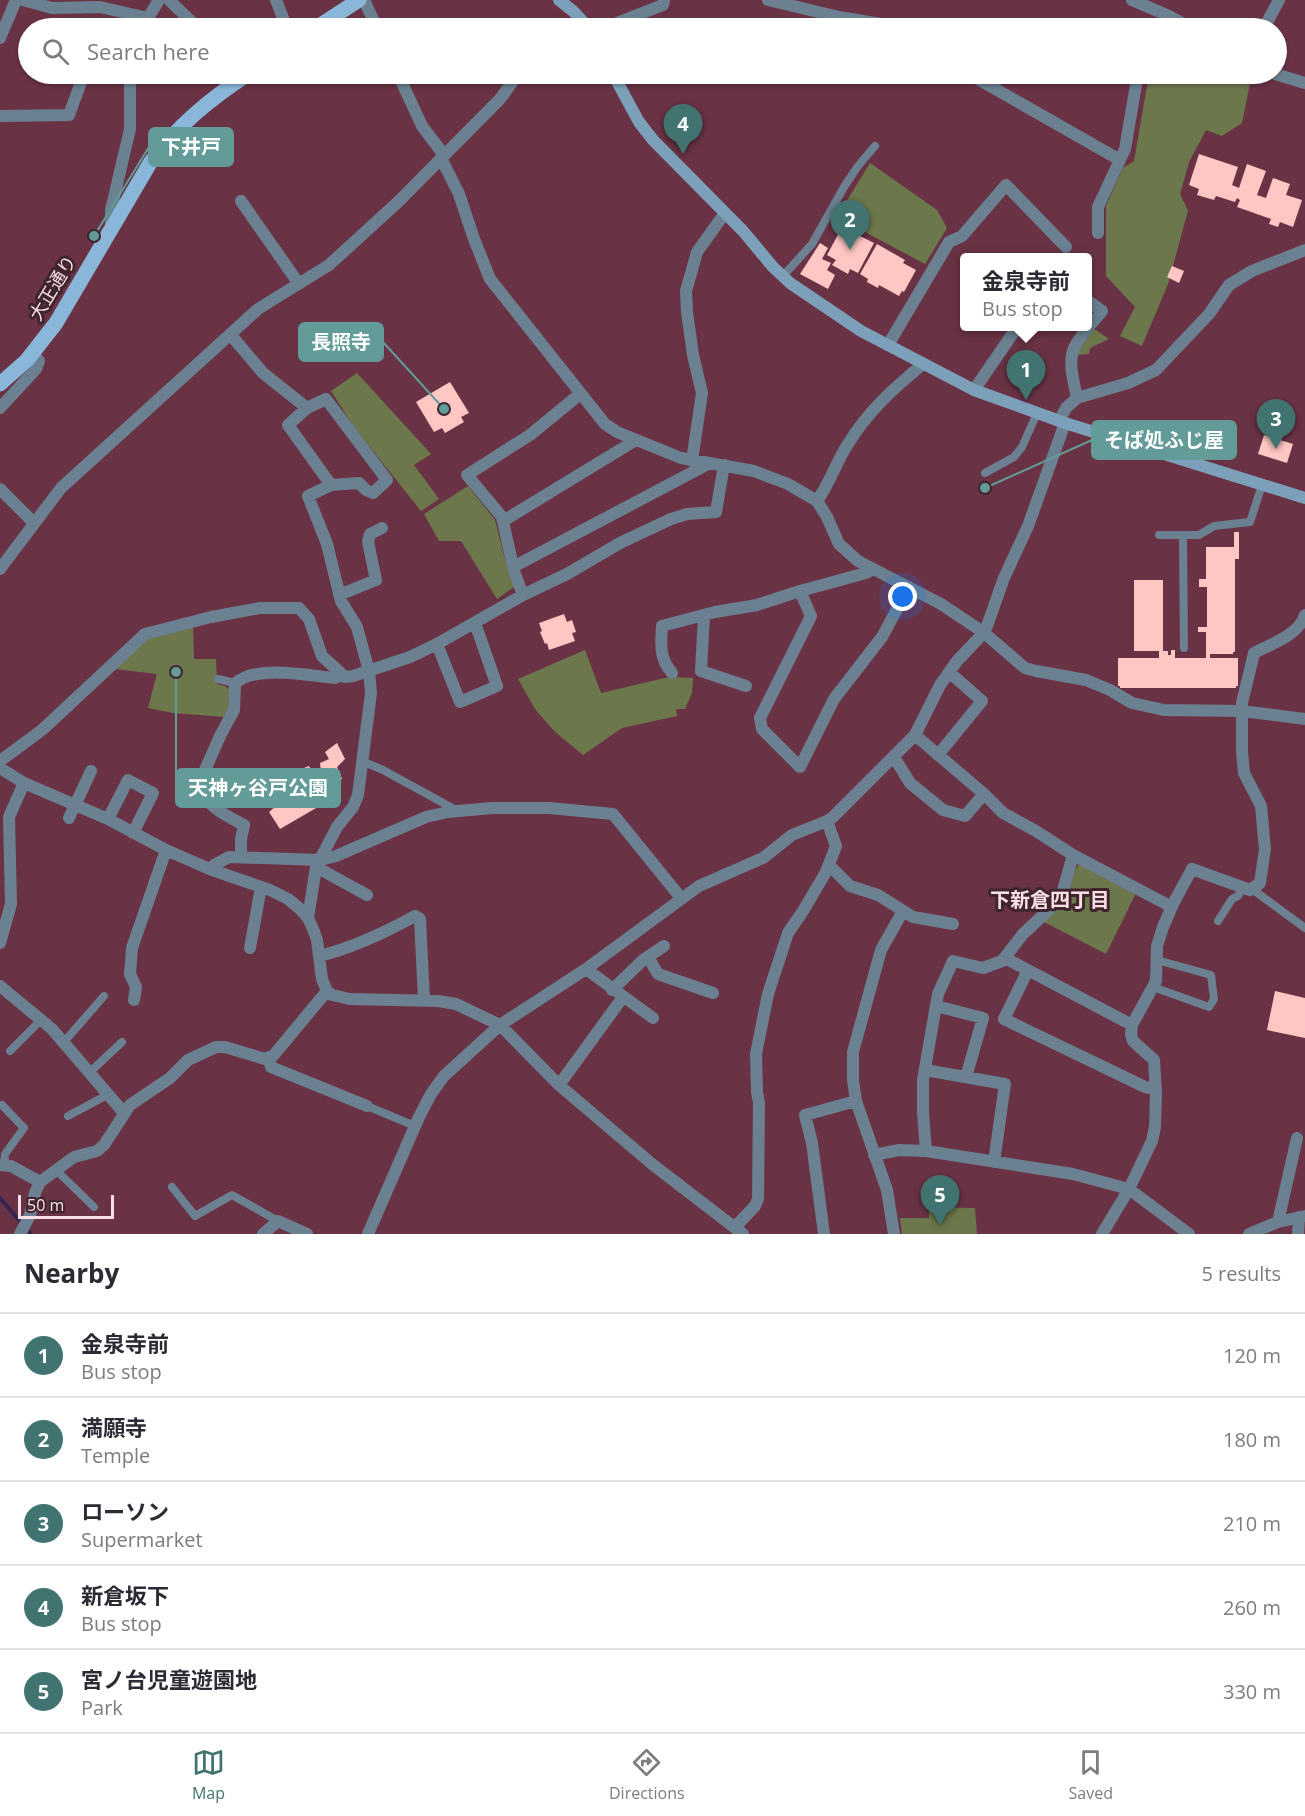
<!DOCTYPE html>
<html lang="en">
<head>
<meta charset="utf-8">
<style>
	:root { --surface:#fff; --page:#f2f2f3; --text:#2b2b33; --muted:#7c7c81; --line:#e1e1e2; --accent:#417471 }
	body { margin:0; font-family:"Open Sans","Noto Sans JP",sans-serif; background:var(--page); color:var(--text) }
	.scale { position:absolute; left:18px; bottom:15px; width:96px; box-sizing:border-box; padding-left:6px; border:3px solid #fbdfe6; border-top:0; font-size:16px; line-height:21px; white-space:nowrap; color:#fbdfe6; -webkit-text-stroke:4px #3f252c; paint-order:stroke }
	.you { position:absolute; left:903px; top:597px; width:21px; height:21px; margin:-15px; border:4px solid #fff; border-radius:50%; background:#1a73e8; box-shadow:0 0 0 9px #1a73e833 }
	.badge { display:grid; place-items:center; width:39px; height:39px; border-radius:50%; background:var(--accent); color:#fff; font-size:20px; font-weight:700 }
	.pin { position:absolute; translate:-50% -50px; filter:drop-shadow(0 2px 3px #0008) }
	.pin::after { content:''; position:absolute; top:32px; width:21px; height:18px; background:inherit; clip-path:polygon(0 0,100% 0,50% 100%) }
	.popup { position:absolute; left:960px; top:253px; width:132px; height:78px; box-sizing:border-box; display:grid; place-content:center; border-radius:6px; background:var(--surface); filter:drop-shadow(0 2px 4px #0005); font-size:20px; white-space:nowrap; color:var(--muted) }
	.popup b { font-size:22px; color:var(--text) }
	.popup::after { content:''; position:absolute; left:50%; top:100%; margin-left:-12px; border:12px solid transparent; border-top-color:var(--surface) }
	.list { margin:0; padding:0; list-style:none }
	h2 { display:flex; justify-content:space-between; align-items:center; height:78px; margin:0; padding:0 24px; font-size:26px }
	h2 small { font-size:20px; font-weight:400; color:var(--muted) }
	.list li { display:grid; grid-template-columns:39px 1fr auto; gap:18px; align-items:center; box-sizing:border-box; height:84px; padding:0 24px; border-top:2px solid var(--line) }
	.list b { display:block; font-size:22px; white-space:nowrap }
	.list p { margin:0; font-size:20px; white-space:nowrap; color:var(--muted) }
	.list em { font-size:20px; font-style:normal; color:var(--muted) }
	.icon { flex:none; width:33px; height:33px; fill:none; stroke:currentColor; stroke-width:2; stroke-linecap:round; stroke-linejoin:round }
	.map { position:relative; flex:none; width:1305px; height:1234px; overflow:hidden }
	.search { position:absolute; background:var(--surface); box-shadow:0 2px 4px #0004; left:18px; right:18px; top:18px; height:66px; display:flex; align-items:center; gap:15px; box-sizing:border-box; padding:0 21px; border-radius:33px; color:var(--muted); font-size:22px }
	.sheet { height:498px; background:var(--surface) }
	nav { display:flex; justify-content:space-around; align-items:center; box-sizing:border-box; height:84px; border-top:2px solid var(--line); background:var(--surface); font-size:16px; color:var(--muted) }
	nav a { display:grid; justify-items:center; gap:3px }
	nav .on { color:var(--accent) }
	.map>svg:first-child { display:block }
</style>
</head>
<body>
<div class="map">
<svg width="1305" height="1234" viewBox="0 0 1305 1234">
	<rect width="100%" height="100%" fill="#6a3345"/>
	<path fill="#6c784b" d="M 1156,74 L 1252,74 L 1242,123 L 1222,136 L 1206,130 L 1189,162 L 1180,194 L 1188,211 L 1168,284 L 1142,346 L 1120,336 L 1135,307 L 1106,276 L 1106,206 L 1123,168 L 1134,161 L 1147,86 Z
		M 870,163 L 937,210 L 947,228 L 925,264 L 837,217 Z
		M 1094,329 L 1109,339 L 1090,348 L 1089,354 L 1077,355 L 1078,351 Z
		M 357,373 L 431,454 L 414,465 L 439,499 L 421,511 L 353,426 L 331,391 Z
		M 468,486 L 495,520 L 508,571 L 514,587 L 497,599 L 461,541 L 439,541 L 424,514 Z
		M 193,626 L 194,659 L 216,659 L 217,684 L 225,686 L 229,689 L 228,711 L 225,717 L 173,713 L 148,708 L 157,674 L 115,669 L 146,638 Z
		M 585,650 L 601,693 L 669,677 L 693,678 L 692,693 L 685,709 L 676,709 L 677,716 L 622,728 L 583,755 L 554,731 L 535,709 L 518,679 Z
		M 1080,863 L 1136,893 L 1106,954 L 1044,922 C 1053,914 1062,907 1067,896 C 1073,885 1071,872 1080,863 Z
		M 929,1207 L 975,1208 L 977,1234 L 902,1234 L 900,1218 L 929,1218 Z"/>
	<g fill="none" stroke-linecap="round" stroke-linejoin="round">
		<path stroke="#372451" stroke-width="4" d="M 0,1198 L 31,1234"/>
	</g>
	<path fill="#ffc7c4" d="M 1199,154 L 1238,167 L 1232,185 L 1239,188 L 1247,164 L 1266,171 L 1257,195 L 1266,198 L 1273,178 L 1290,184 L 1286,195 L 1302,200 L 1293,227 L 1280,222 L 1278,227 L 1269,224 L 1271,219 L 1237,207 L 1240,200 L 1237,198 L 1235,202 L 1216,196 L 1214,200 L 1197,195 L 1199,189 L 1189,185 Z
		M 842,227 L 874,243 L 858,273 L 850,269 L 848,274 L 832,265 L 836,260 L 827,255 Z
		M 820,243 L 828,248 L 822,259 L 831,263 L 827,270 L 835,275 L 828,289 L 800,274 Z
		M 877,244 L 905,260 L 903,263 L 916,270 L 904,292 L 902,291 L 899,296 L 879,285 L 878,288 L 867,282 L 868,279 L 860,274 Z
		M 1172,266 L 1184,271 L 1179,283 L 1167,277 Z
		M 450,382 L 469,413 L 461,417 L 464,422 L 445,433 L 442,428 L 434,432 L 416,402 Z
		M 1264,435 L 1293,444 L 1287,463 L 1258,454 Z
		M 1234,532 L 1239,532 L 1239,559 L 1235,559 L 1235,652 L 1233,652 L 1233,654 L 1210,654 L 1210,658 L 1238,658 L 1238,686 L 1236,686 L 1236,688 L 1120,688 L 1120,686 L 1118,686 L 1118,658 L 1159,658 L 1159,651 L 1134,651 L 1134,580 L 1163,580 L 1163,651 L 1168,651 L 1168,655 L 1171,655 L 1171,650 L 1175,650 L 1175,658 L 1206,658 L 1206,632 L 1198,632 L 1198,627 L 1207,627 L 1207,587 L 1199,587 L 1199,579 L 1206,579 L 1206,547 L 1234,547 Z
		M 564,614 L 567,622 L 572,620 L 576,632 L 572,633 L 575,641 L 549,650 L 547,643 L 545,644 L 540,632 L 542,631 L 539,623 Z
		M 337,743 L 345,759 L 337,767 L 342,779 L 332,785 L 335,797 L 280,829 L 269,812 L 276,806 L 273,798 L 299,781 L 298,777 L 303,773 L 305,777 L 309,776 L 304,768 L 309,766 L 313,773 L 321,771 L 320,763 L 329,759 L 325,752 Z
		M 1275,991 L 1305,998 L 1305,1038 L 1267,1030 Z"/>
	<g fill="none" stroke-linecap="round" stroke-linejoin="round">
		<path stroke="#6b8191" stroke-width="8" d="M 783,276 L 812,244 L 844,187 L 858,166 L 875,146
			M 985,473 L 1014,457 L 1022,447 L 1037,413
			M 1159,535 L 1199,535 L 1214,526 L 1250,522 L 1262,485
			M 1183,535 L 1184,648
			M 218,679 L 231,682 L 235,684
			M 362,761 L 383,770 L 456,810
			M 1252,889 L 1305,928
			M 1218,921 L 1232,899 L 1238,896 L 1243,888
			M 1153,987 L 1209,1007 L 1214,999 L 1211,975 L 1157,960
			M 64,1042 L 104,996
			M 10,1051 L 41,1020
			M 90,1072 L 122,1042
			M 2,1105 L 24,1128 L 5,1154 L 4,1165
			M 367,1106 L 415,1126
			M 68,1116 L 109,1094
			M 56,1170 L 94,1207
			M 172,1187 L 195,1216 L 232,1195 L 278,1221"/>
		<path stroke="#6b8191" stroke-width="12" d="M 23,0 L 52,8 L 100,7 L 148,18
			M 169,0 L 198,28
			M 276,0 L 287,28
			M 364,0 L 377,28
			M 768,0 L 839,17 L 881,24 L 889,28
			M 1132,0 L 1169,16 L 1191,28
			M 142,28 L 159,0
			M 569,28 L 585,23
			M 604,28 L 663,5 L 664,0
			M 1264,28 L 1279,0
			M 0,38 L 16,0
			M 92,74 L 130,78 L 142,74
			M 398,74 L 422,126 L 444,155
			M 969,74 L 1120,160
			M 1275,74 L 1305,83
			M 0,116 L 69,115 L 84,74
			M 441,158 L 459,194 L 474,239 L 490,279 L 605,424 L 617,432 L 681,458 L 754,471 L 788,484 L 817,501 L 827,517 L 839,544 L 858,561 L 941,604 L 983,632 L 1025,668 L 1036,671 L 1086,680 L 1110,690 L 1132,703 L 1164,710 L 1242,711 L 1305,719
			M 241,201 L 299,284
			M 111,229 L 111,210 L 130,129 L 130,74
			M 1098,233 L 1098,207 L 1125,149 L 1137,79
			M 230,334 L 263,373 L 307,408
			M 888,345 L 949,242 L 962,236 L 1006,185 L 1066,247
			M 974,390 L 1018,326
			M 1077,398 C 1074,382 1067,361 1075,346 C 1082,333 1093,322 1102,311 L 1088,301
			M 0,408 L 36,369 L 39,361 L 33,354
			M 1059,421 L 1066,408 L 1077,398 L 1128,383 L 1156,370 L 1209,314 L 1229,285 L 1252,271 L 1305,250
			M 692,461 L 702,393 L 693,355 L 687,312 L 686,291 L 697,252 L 725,213
			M 0,489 L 34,523
			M 817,501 C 830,483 836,462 848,444 C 868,411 894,388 923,364
			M 503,521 L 636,440
			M 513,567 L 710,463
			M 0,569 L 61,488 L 258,309 L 329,265 L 398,202 L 500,99 L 518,74
			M 800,591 L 811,616 L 760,718 L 762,729 L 800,767 L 834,699 L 882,637 L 909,587
			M 339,595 L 376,580 L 368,542 L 370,534 L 382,528
			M 523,595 L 514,571 L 502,517 L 467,475 L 530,435 L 580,394
			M 704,615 L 701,671 L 746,686
			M 437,644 L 460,702 L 497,686 L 475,623
			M 672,673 C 659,658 661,645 662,626 L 715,612 L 757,605 L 800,591 L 866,573 L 873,569
			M 915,735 L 984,794 L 1003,813 L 1036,831 L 1073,855 L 1172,907
			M 938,755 L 982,701 L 949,672
			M 894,757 L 910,783 L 943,810 L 965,816 L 984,794
			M 0,761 L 42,730 L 145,634 L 211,617 L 260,608 L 299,608 L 309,619 L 322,656 L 345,677 L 353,676 L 410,657 L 437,644 L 523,595 L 567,574 L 620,543 L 671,519 L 687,514 L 716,512 L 724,465
			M 0,768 L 24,783 L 108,819 L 166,850 L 212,870 L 270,890 L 288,899 L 299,908 L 308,918 L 313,929 L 317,940 L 322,979 L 327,991 L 332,995 L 350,999 L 438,1001 L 456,1004 L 500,1025 L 559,1085 L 652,1164 L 743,1234
			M 69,818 L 91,771
			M 108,819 L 128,780 L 153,793 L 133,833
			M 241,857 L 241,839 L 244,825 C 225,815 207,807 198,786 L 220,736 L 234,710 L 235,684 C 254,664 310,676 335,678 L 342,675
			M 829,865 L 850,886 L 878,895 L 913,917 L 953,924
			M 316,867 L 367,895
			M 212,870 L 214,865 L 229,857 L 320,860 L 336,856 L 426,817 L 448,812 L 492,808 L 549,808 L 613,814 L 681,898
			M 308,918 L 316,867 L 337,827 L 353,807 L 358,795 L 371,693 L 369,671 L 357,627 L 341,601 L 327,544 L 308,496 L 331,485 L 359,483 L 366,490 L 373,493 L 387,480 L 326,399 L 307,408 L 288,425 L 331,485
			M 0,943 L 11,904 L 9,817 L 24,783
			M 250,948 L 261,887
			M 319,956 C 353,948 384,933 415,916 L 420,919 L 424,1000
			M 648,957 L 658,974 L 713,993
			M 1005,958 L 1132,1025
			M 586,969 L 653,1018
			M 1028,970 L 1004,1019 L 1145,1087 L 1156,1089
			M 0,986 L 52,1029 L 124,1113
			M 612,990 L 643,960 L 664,946
			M 134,1000 L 136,987 L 130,974 L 132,948 L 166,850
			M 936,1006 L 983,1018 L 966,1077
			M 269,1057 L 271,1067 L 367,1106
			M 925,1070 L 1005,1084 L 994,1162
			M 559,1085 L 623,997
			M 926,1151 L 923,1112 L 923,1080 L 938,994 L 953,961 L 983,968 L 1002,961 L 1023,934 L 1054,905 L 1062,894 L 1073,855
			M 874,1155 L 899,1150 L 926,1151 L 1073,1174 L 1129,1189 L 1189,1234
			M 0,1165 L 11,1166 L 40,1182 L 35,1193 L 30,1215 L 20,1234
			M 40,1182 L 74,1157 L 97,1151 L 104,1145 L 130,1105 L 170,1078 L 188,1060 L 216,1047 L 225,1047 L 265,1059 L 273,1056 L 327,991
			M 1278,1222 L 1297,1138
			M 735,1227 L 755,1206 L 758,1199 L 759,1103 L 757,1092 L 756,1054 L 768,994 L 788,933 L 803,911 L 826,872 L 836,846 L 827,821
			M 263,1234 L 278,1221 L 307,1234
			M 368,1234 L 419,1117 L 431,1094 L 444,1076 L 500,1025 L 586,969 L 699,886 L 763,858 L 792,835 L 827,821 L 833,817 L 915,735 L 940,685 L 957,661 L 978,639 L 987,626 L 1004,578 L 1028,526 L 1065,423
			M 824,1234 L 812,1143 L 805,1115 L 856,1101
			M 894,1234 L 887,1190 L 856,1101 L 853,1080 L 853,1052 L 881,950 L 903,911
			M 1102,1234 L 1129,1189 L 1152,1141 L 1155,1127 L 1156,1093 L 1154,1060 L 1133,1041 L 1131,1034 L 1132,1025 L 1156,981 L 1157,946 L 1163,927 L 1174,902 L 1192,869 L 1250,890 L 1260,883 L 1265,849 L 1261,806 L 1244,773 L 1242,751 L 1242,703 L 1254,653 C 1271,644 1299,635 1305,615
			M 1249,1234 L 1278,1222 L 1305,1216
			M 1298,1234 L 1299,1217"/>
		<path stroke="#7da0ba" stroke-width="12" d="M 559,0 L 573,11 L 589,28
			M 613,74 L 639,122 L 653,140 L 743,231 L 773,267 L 790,283 L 861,331 L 974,390 L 1065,423 L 1305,498"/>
		<path stroke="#8ab7d9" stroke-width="15" d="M 316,28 L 359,0
			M 0,384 L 27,360 L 56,323 L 150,163 C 177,126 210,99 248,74"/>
	</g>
	<g text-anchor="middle" stroke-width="6" stroke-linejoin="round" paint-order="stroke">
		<g font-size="18" fill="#fbdfe6" stroke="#3f252c">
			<text transform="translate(53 288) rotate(-59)" y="6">大正通り</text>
		</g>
		<g font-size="20" font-weight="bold" fill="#fbdfe6" stroke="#3f252c">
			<text x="1050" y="907">下新倉四丁目</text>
		</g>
	</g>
	<path fill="none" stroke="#629b98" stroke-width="2" d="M94 236L149 147M444 409L383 342M985 488L1092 440M176 672L176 788"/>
	<g fill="#629b98" stroke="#3f252c" stroke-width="2">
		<circle cx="94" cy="236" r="6"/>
		<circle cx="444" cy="409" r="6"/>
		<circle cx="985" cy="488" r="6"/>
		<circle cx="176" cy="672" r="6"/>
	</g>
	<g fill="#629b98" stroke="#629b98" stroke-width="2">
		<rect x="149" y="128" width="84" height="38" rx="6"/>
		<rect x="299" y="323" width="84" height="38" rx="6"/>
		<rect x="1092" y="421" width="144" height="38" rx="6"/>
		<rect x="176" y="769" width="164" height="38" rx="6"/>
	</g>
	<g font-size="20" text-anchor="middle" font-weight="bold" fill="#fff">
		<text x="191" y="154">下井戸</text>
		<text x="341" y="349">長照寺</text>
		<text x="1164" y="447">そば処ふじ屋</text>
		<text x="258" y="795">天神ヶ谷戸公園</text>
	</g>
</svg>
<div class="scale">50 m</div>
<div class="you"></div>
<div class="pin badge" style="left:1026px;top:400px">1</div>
<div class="popup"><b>金泉寺前</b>Bus stop</div>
<div class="pin badge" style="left:850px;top:250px">2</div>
<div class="pin badge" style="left:1276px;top:449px">3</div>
<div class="pin badge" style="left:683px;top:154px">4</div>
<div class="pin badge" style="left:940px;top:1225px">5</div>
<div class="search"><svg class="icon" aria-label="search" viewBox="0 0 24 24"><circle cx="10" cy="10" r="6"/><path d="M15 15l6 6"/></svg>Search here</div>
</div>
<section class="sheet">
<h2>Nearby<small>5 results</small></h2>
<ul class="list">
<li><span class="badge">1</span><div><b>金泉寺前</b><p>Bus stop</p></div><em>120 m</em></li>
<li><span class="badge">2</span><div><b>満願寺</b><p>Temple</p></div><em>180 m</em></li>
<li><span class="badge">3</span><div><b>ローソン</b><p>Supermarket</p></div><em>210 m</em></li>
<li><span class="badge">4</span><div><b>新倉坂下</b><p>Bus stop</p></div><em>260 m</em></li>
<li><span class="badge">5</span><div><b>宮ノ台児童遊園地</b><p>Park</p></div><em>330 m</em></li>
</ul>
</section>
<nav>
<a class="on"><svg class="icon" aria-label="map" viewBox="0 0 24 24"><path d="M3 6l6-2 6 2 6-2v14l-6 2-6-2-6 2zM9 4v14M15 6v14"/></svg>Map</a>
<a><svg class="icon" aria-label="directions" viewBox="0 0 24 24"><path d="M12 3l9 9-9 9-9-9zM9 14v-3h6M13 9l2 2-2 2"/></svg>Directions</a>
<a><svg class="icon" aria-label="saved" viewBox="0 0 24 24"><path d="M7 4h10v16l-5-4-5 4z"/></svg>Saved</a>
</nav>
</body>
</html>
